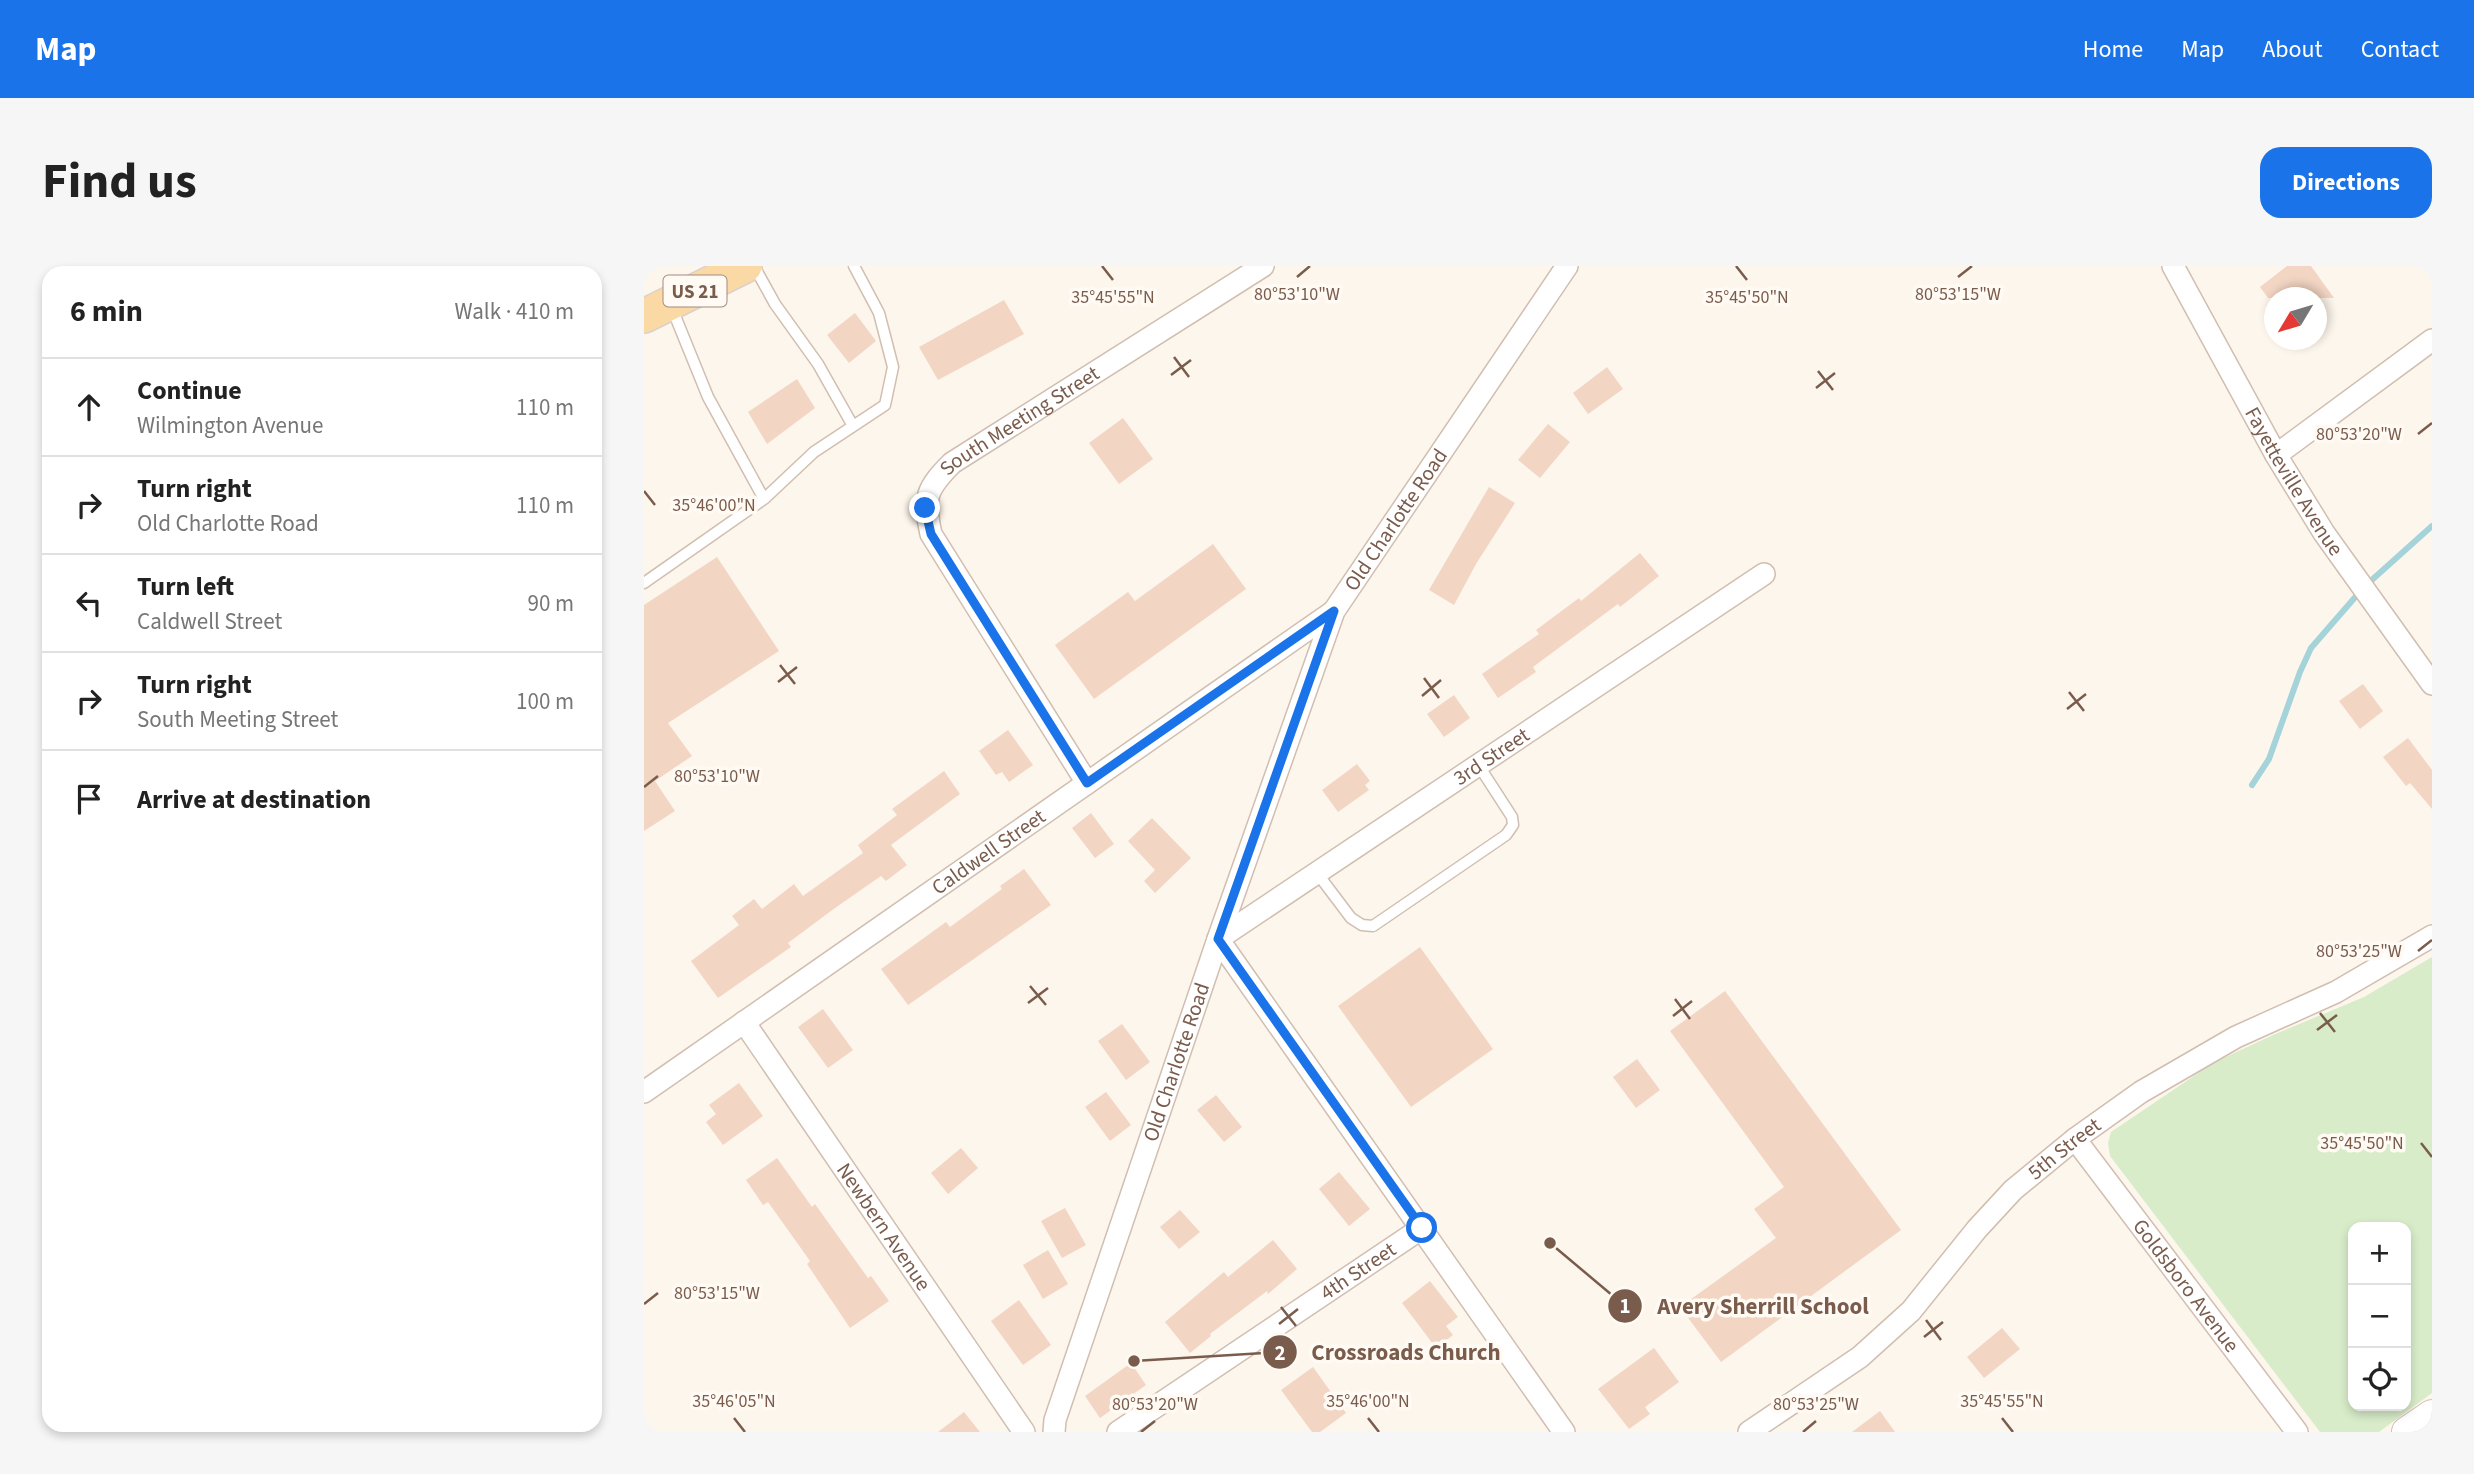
<!DOCTYPE html>
<html lang="en">
<head>
<meta charset="utf-8">
<style>
	:root { --surface:#fff; --page:#f6f6f6; --text:#222; --muted:#767676; --line:#e0e0e0; --accent:#1a73e8 }
	body { margin:0; font-family:"Source Sans 3",sans-serif; background:var(--page); color:var(--text) }
	.controls { position:absolute; right:21px; bottom:21px; display:grid; overflow:hidden; border-radius:14px; box-shadow:0 4px 10px #0003 }
	.controls button { width:63px; height:63px; display:grid; place-items:center; padding:0; border:0; border-bottom:2px solid var(--line); background:var(--surface); color:var(--text); font:35px sans-serif }
	.compass { position:absolute; left:1620px; top:21px; width:63px; height:63px; border-radius:50%; background:var(--surface); box-shadow:0 4px 10px #0003; rotate:232deg }
	.stop { position:absolute; width:21px; height:21px; margin:-16px; border:5px solid #1a73e8; border-radius:50%; background:#fff }
	.stop.end { background:#1a73e8; border-color:#fff; box-shadow:0 2px 7px #0008 }
	.list { margin:0; padding:0; list-style:none }
	h2 { display:flex; justify-content:space-between; align-items:center; height:91px; margin:0; padding:0 28px; font-size:30px }
	h2 small { font-size:23px; font-weight:400; color:var(--muted) }
	.list li { display:grid; grid-template-columns:46px 1fr auto; gap:21px; align-items:center; box-sizing:border-box; height:98px; padding:0 28px; border-top:2px solid var(--line) }
	.list b { display:block; font-size:26px; white-space:nowrap }
	.list p { margin:0; font-size:23px; white-space:nowrap; color:var(--muted) }
	.list em { font-size:23px; font-style:normal; color:var(--muted) }
	.icon { flex:none; width:38px; height:38px; fill:none; stroke:currentColor; stroke-width:2; stroke-linecap:round; stroke-linejoin:round }
	.map { position:relative; flex:none; width:1788px; height:1166px; overflow:hidden; border-radius:21px }
	header { display:flex; align-items:center; gap:42px; box-sizing:border-box; height:98px; padding:0 35px; background:var(--accent); color:#fff }
	header strong { font-size:33px }
	nav { display:flex; gap:38px; margin-inline-start:auto; font-size:24px }
	.intro { display:flex; align-items:center; justify-content:space-between; box-sizing:border-box; height:168px; padding:0 42px }
	h1 { margin:0; font-size:49px }
	.button { padding:18px 32px; border-radius:21px; background:var(--accent); color:#fff; font-size:24px; font-weight:700 }
	main { display:flex; gap:42px; padding:0 42px }
	aside { flex:1; background:var(--surface); border-radius:21px; box-shadow:0 4px 10px #0003 }
	.map>svg:first-child { display:block }
</style>
</head>
<body>
<header>
<strong>Map</strong>
<nav><a>Home</a><a>Map</a><a>About</a><a>Contact</a></nav>
</header>
<div class="intro"><h1>Find us</h1><a class="button">Directions</a></div>
<main>
<aside>
<h2>6 min<small>Walk · 410 m</small></h2>
<ul class="list">
<li><svg class="icon" aria-label="ahead" viewBox="0 0 24 24"><path d="M12 20V5M6 11l6-6 6 6"/></svg><div><b>Continue</b><p>Wilmington Avenue</p></div><em>110 m</em></li>
<li><svg class="icon" aria-label="right" viewBox="0 0 24 24"><path d="M7 20v-9h11M14 6l5 5-5 5"/></svg><div><b>Turn right</b><p>Old Charlotte Road</p></div><em>110 m</em></li>
<li><svg class="icon" aria-label="left" viewBox="0 0 24 24"><path d="M17 20v-9H6M10 6l-5 5 5 5"/></svg><div><b>Turn left</b><p>Caldwell Street</p></div><em>90 m</em></li>
<li><svg class="icon" aria-label="right" viewBox="0 0 24 24"><path d="M7 20v-9h11M14 6l5 5-5 5"/></svg><div><b>Turn right</b><p>South Meeting Street</p></div><em>100 m</em></li>
<li><svg class="icon" aria-label="arrive" viewBox="0 0 24 24"><path d="M6 21V4h12l-3 4 3 4H6"/></svg><div><b>Arrive at destination</b></div></li>
</ul>
</aside>
<div class="map">
<svg width="1788" height="1166" viewBox="0 0 1788 1166">
	<rect width="100%" height="100%" fill="#fdf6ec"/>
	<path fill="#d8ecc9" fill-rule="evenodd" d="M 1788,691 L 1788,1127 L 1735,1166 L 1676,1166 L 1466,890 L 1464,877 L 1467,866 L 1569,797 L 1629,769 L 1720,731 ZM 1709,961 L 1762,961 L 1762,1140 L 1709,1140 Z"/>
	<g fill="none" stroke-linecap="round" stroke-linejoin="round">
		<path stroke="#a5d3da" stroke-width="6" d="M 1608,519 L 1625,493 L 1656,406 L 1667,382 L 1720,321 L 1788,260"/>
	</g>
	<path fill="#f3d5c3" d="M 1643,0 L 1667,0 L 1690,32 L 1624,32 L 1616,21 Z
		M 360,34 L 380,68 L 294,114 L 275,81 Z
		M 211,47 L 232,75 L 205,97 L 183,69 Z
		M 963,101 L 979,123 L 944,148 L 929,127 Z
		M 153,113 L 171,142 L 123,178 L 104,146 Z
		M 479,152 L 509,193 L 475,218 L 445,177 Z
		M 904,158 L 926,176 L 896,212 L 874,194 Z
		M 845,221 L 871,237 L 832,298 L 810,339 L 785,324 Z
		M 569,278 L 602,323 L 450,433 L 411,379 L 484,326 L 491,335 Z
		M 996,287 L 1015,310 L 976,341 L 974,338 L 889,401 L 892,406 L 854,432 L 838,408 L 895,368 L 892,364 L 935,332 L 937,335 Z
		M 73,291 L 135,385 L 24,457 L 48,490 L 11,515 L 31,545 L 0,565 L 0,339 Z
		M 1719,418 L 1739,445 L 1716,463 L 1695,435 Z
		M 810,429 L 826,452 L 800,471 L 783,448 Z
		M 364,464 L 389,499 L 365,516 L 358,506 L 352,509 L 335,485 Z
		M 1764,472 L 1788,504 L 1788,543 L 1766,517 L 1762,520 L 1739,491 Z
		M 713,498 L 726,515 L 721,519 L 725,524 L 694,546 L 678,524 Z
		M 300,505 L 316,528 L 247,579 L 263,599 L 242,615 L 237,610 L 191,642 L 144,677 L 147,681 L 74,732 L 47,695 L 95,659 L 88,650 L 110,633 L 118,643 L 150,618 L 159,630 L 219,587 L 214,579 L 253,549 L 248,543 Z
		M 447,547 L 470,578 L 451,592 L 428,562 Z
		M 508,552 L 547,592 L 511,627 L 500,615 L 511,604 L 484,575 Z
		M 380,603 L 407,639 L 264,739 L 237,703 L 302,656 L 306,661 L 358,623 L 356,620 Z
		M 776,681 L 849,783 L 767,841 L 694,740 Z
		M 1081,725 L 1257,964 L 1077,1096 L 1036,1041 L 1132,972 L 1110,943 L 1140,921 L 1026,765 Z
		M 179,743 L 209,784 L 184,802 L 154,761 Z
		M 478,758 L 506,796 L 482,814 L 454,775 Z
		M 993,793 L 1016,824 L 992,842 L 969,811 Z
		M 95,817 L 119,850 L 79,879 L 62,856 L 72,848 L 65,839 Z
		M 462,826 L 487,859 L 466,875 L 441,841 Z
		M 572,829 L 598,861 L 580,876 L 553,844 Z
		M 317,882 L 334,902 L 304,928 L 287,907 Z
		M 133,892 L 168,941 L 171,938 L 224,1012 L 227,1010 L 245,1035 L 206,1062 L 163,998 L 166,995 L 124,936 L 119,939 L 102,914 Z
		M 695,906 L 726,943 L 705,960 L 675,923 Z
		M 421,942 L 442,979 L 418,992 L 397,955 Z
		M 536,944 L 556,966 L 535,983 L 516,961 Z
		M 629,974 L 653,1003 L 624,1028 L 623,1025 L 566,1068 L 567,1070 L 546,1087 L 521,1056 L 580,1006 L 584,1011 Z
		M 404,984 L 424,1018 L 399,1033 L 379,999 Z
		M 786,1015 L 814,1051 L 802,1060 L 809,1069 L 792,1082 L 758,1037 Z
		M 375,1034 L 407,1079 L 379,1099 L 347,1055 Z
		M 1358,1062 L 1376,1083 L 1340,1112 L 1323,1091 Z
		M 1010,1082 L 1035,1116 L 1001,1141 L 1006,1148 L 985,1163 L 954,1123 Z
		M 487,1097 L 502,1119 L 456,1152 L 441,1130 Z
		M 669,1101 L 702,1147 L 676,1166 L 668,1166 L 637,1124 Z
		M 1236,1145 L 1251,1166 L 1208,1166 Z
		M 320,1146 L 336,1166 L 294,1166 Z"/>
	<g fill="none" stroke-linecap="round" stroke-linejoin="round">
		<g stroke="#d1beb0" stroke-width="13">
			<path id="lane" d="M 110,0 L 131,38 L 174,98 L 209,160
				M 120,233 L 170,186 L 241,139 L 249,101 L 235,47 L 210,0
				M 0,317 L 120,233 L 64,131 L 27,40
				M 673,607 L 707,652 L 718,659 L 729,660 L 862,569 L 869,559 L 868,551 L 835,500"/>
		</g>
		<g stroke="#d1beb0" stroke-width="24">
			<g id="street">
				<path id="s1" d="M 1529,0 L 1632,189 L 1680,267 L 1788,418"/>
				<path d="M 1632,189 L 1788,74"/>
				<path id="s2" d="M 443,517 L 287,268 C 279,232 282,223 308,197 L 619,0"/>
				<path id="s3" d="M 100,756 L 380,1166"/>
				<path id="s4" d="M 0,826 L 690,345"/>
				<path id="s5" d="M 1431,873 L 1653,1166"/>
				<path id="s6" d="M 410,1166 L 411,1154 L 574,673 L 690,345 L 923,0"/>
				<path id="s7" d="M 474,1166 L 778,962"/>
				<path id="s8" d="M 920,1166 L 574,673 L 1120,308"/>
				<path id="s9" d="M 1105,1166 L 1216,1091 L 1267,1045 L 1333,963 L 1369,924 L 1431,873 L 1497,826 L 1592,771 L 1692,726 L 1788,670"/>
			</g>
		</g>
		<g stroke="#d6c0b0" stroke-width="32">
			<path id="secondary" d="M 1763,1166 L 1788,1149"/>
		</g>
		<g stroke="#dad1cd" stroke-width="36">
			<path id="primary" d="M 0,50 L 101,0"/>
		</g>
		<use href="#lane" stroke="#fff" stroke-width="10"/>
		<use href="#street" stroke="#fff" stroke-width="21"/>
		<use href="#secondary" stroke="#fff" stroke-width="30"/>
		<use href="#primary" stroke="#fbd9a5" stroke-width="33"/>
	</g>
	<g fill="none" stroke-linecap="round" stroke-linejoin="round">
		<path stroke="#1a73e8" stroke-width="9" d="M 281,242 L 287,268 L 443,517 L 690,345 L 574,673 L 778,962"/>
	</g>
	<path fill="none" stroke="#7a5c4d" stroke-width="2.5" d="M 458,0 L 469,14M 1092,0 L 1103,14M 653,11 L 666,0M 1314,11 L 1328,0M 530,91 L 545,111M 1174,105 L 1189,124M 527,109 L 547,94M 1172,122 L 1191,107M 1774,168 L 1788,157M 0,225 L 11,239M 136,399 L 151,418M 780,412 L 795,432M 134,416 L 153,401M 1425,426 L 1440,445M 778,430 L 797,414M 1423,443 L 1442,428M 0,521 L 14,510M 1774,685 L 1788,674M 386,720 L 402,739M 1031,733 L 1046,753M 384,737 L 404,722M 1676,747 L 1691,766M 1029,750 L 1048,735M 1673,764 L 1693,749M 1777,877 L 1788,891M 0,1038 L 14,1027M 637,1041 L 652,1060M 1282,1054 L 1297,1074M 635,1058 L 654,1043M 1280,1071 L 1299,1056M 90,1152 L 101,1166M 724,1152 L 735,1166M 1358,1152 L 1369,1166M 497,1166 L 511,1155M 1159,1166 L 1172,1155"/>
	<g text-anchor="middle" stroke-width="7" stroke-linejoin="round" paint-order="stroke">
		<rect fill="#fffaf3" stroke="#a28b7f" stroke-width="2" x="19.5" y="9.5" width="63" height="31" rx="5"/>
		<g font-size="19" font-weight="bold" fill="#7a5c4d">
			<text x="51" y="32">US 21</text>
		</g>
		<g font-size="21" fill="#7a5c4d" stroke="#fffaf3">
			<text dy="7" stroke="none"><textPath href="#s2" startOffset="453">South Meeting Street</textPath></text>
			<text dy="7" stroke="none"><textPath href="#s1" startOffset="247">Fayetteville Avenue</textPath></text>
			<text dy="7" stroke="none"><textPath href="#s6" startOffset="978">Old Charlotte Road</textPath></text>
			<text dy="7" stroke="none"><textPath href="#s8" startOffset="931">3rd Street</textPath></text>
			<text dy="7" stroke="none"><textPath href="#s4" startOffset="420">Caldwell Street</textPath></text>
			<text dy="7" stroke="none"><textPath href="#s6" startOffset="390">Old Charlotte Road</textPath></text>
			<text dy="7" stroke="none"><textPath href="#s9" startOffset="427">5th Street</textPath></text>
			<text dy="7" stroke="none"><textPath href="#s3" startOffset="248">Newbern Avenue</textPath></text>
			<text dy="7" stroke="none"><textPath href="#s7" startOffset="289">4th Street</textPath></text>
			<text dy="7" stroke="none"><textPath href="#s5" startOffset="184">Goldsboro Avenue</textPath></text>
		</g>
	</g>
	<g font-size="18" text-anchor="middle" fill="#7a5c4d" stroke="#fffaf3" stroke-width="7" stroke-linejoin="round" paint-order="stroke">
		<text x="653" y="34">80°53'10"W</text>
		<text x="1314" y="34">80°53'15"W</text>
		<text x="469" y="37">35°45'55"N</text>
		<text x="1103" y="37">35°45'50"N</text>
		<text x="1715" y="174">80°53'20"W</text>
		<text x="70" y="245">35°46'00"N</text>
		<text x="73" y="516">80°53'10"W</text>
		<text x="1715" y="691">80°53'25"W</text>
		<text x="1718" y="883">35°45'50"N</text>
		<text x="73" y="1033">80°53'15"W</text>
		<text x="90" y="1141">35°46'05"N</text>
		<text x="724" y="1141">35°46'00"N</text>
		<text x="1358" y="1141">35°45'55"N</text>
		<text x="511" y="1144">80°53'20"W</text>
		<text x="1172" y="1144">80°53'25"W</text>
	</g>
	<path fill="none" stroke="#7a5c4d" stroke-width="2.5" d="M906 977L981 1040M490 1095L636 1086"/>
	<g fill="#7a5c4d" stroke="#fffaf3" stroke-width="2.5">
		<circle cx="906" cy="977" r="7"/>
		<circle cx="490" cy="1095" r="7"/>
		<circle cx="981" cy="1040" r="18"/>
		<circle cx="636" cy="1086" r="18"/>
	</g>
	<g font-size="21" text-anchor="middle" font-weight="bold" fill="#fff">
		<text x="981" y="1047">1</text>
		<text x="636" y="1094">2</text>
	</g>
	<g font-size="23" text-anchor="middle" font-weight="bold" fill="#7a5c4d" stroke="#fffaf3" stroke-width="7" stroke-linejoin="round" paint-order="stroke">
		<text x="1119" y="1048">Avery Sherrill School</text>
		<text x="762" y="1094">Crossroads Church</text>
	</g>
</svg>
<div class="controls">
<button>+</button>
<button>−</button>
<button><svg class="icon" aria-label="locate" viewBox="0 0 24 24"><circle cx="12" cy="12" r="6"/><path d="M12 2v4M12 18v4M2 12h4M18 12h4"/></svg></button>
</div>
<svg class="compass" viewBox="-18 -18 36 36"><path d="M0-13l5 13h-10z" fill="#e53935"/><path d="M0 13l5-13h-10z" fill="#767676"/></svg>
<div class="stop" style="left:778px;top:962px"></div>
<div class="stop end" style="left:281px;top:242px"></div>
</div>
</main>
</body>
</html>
